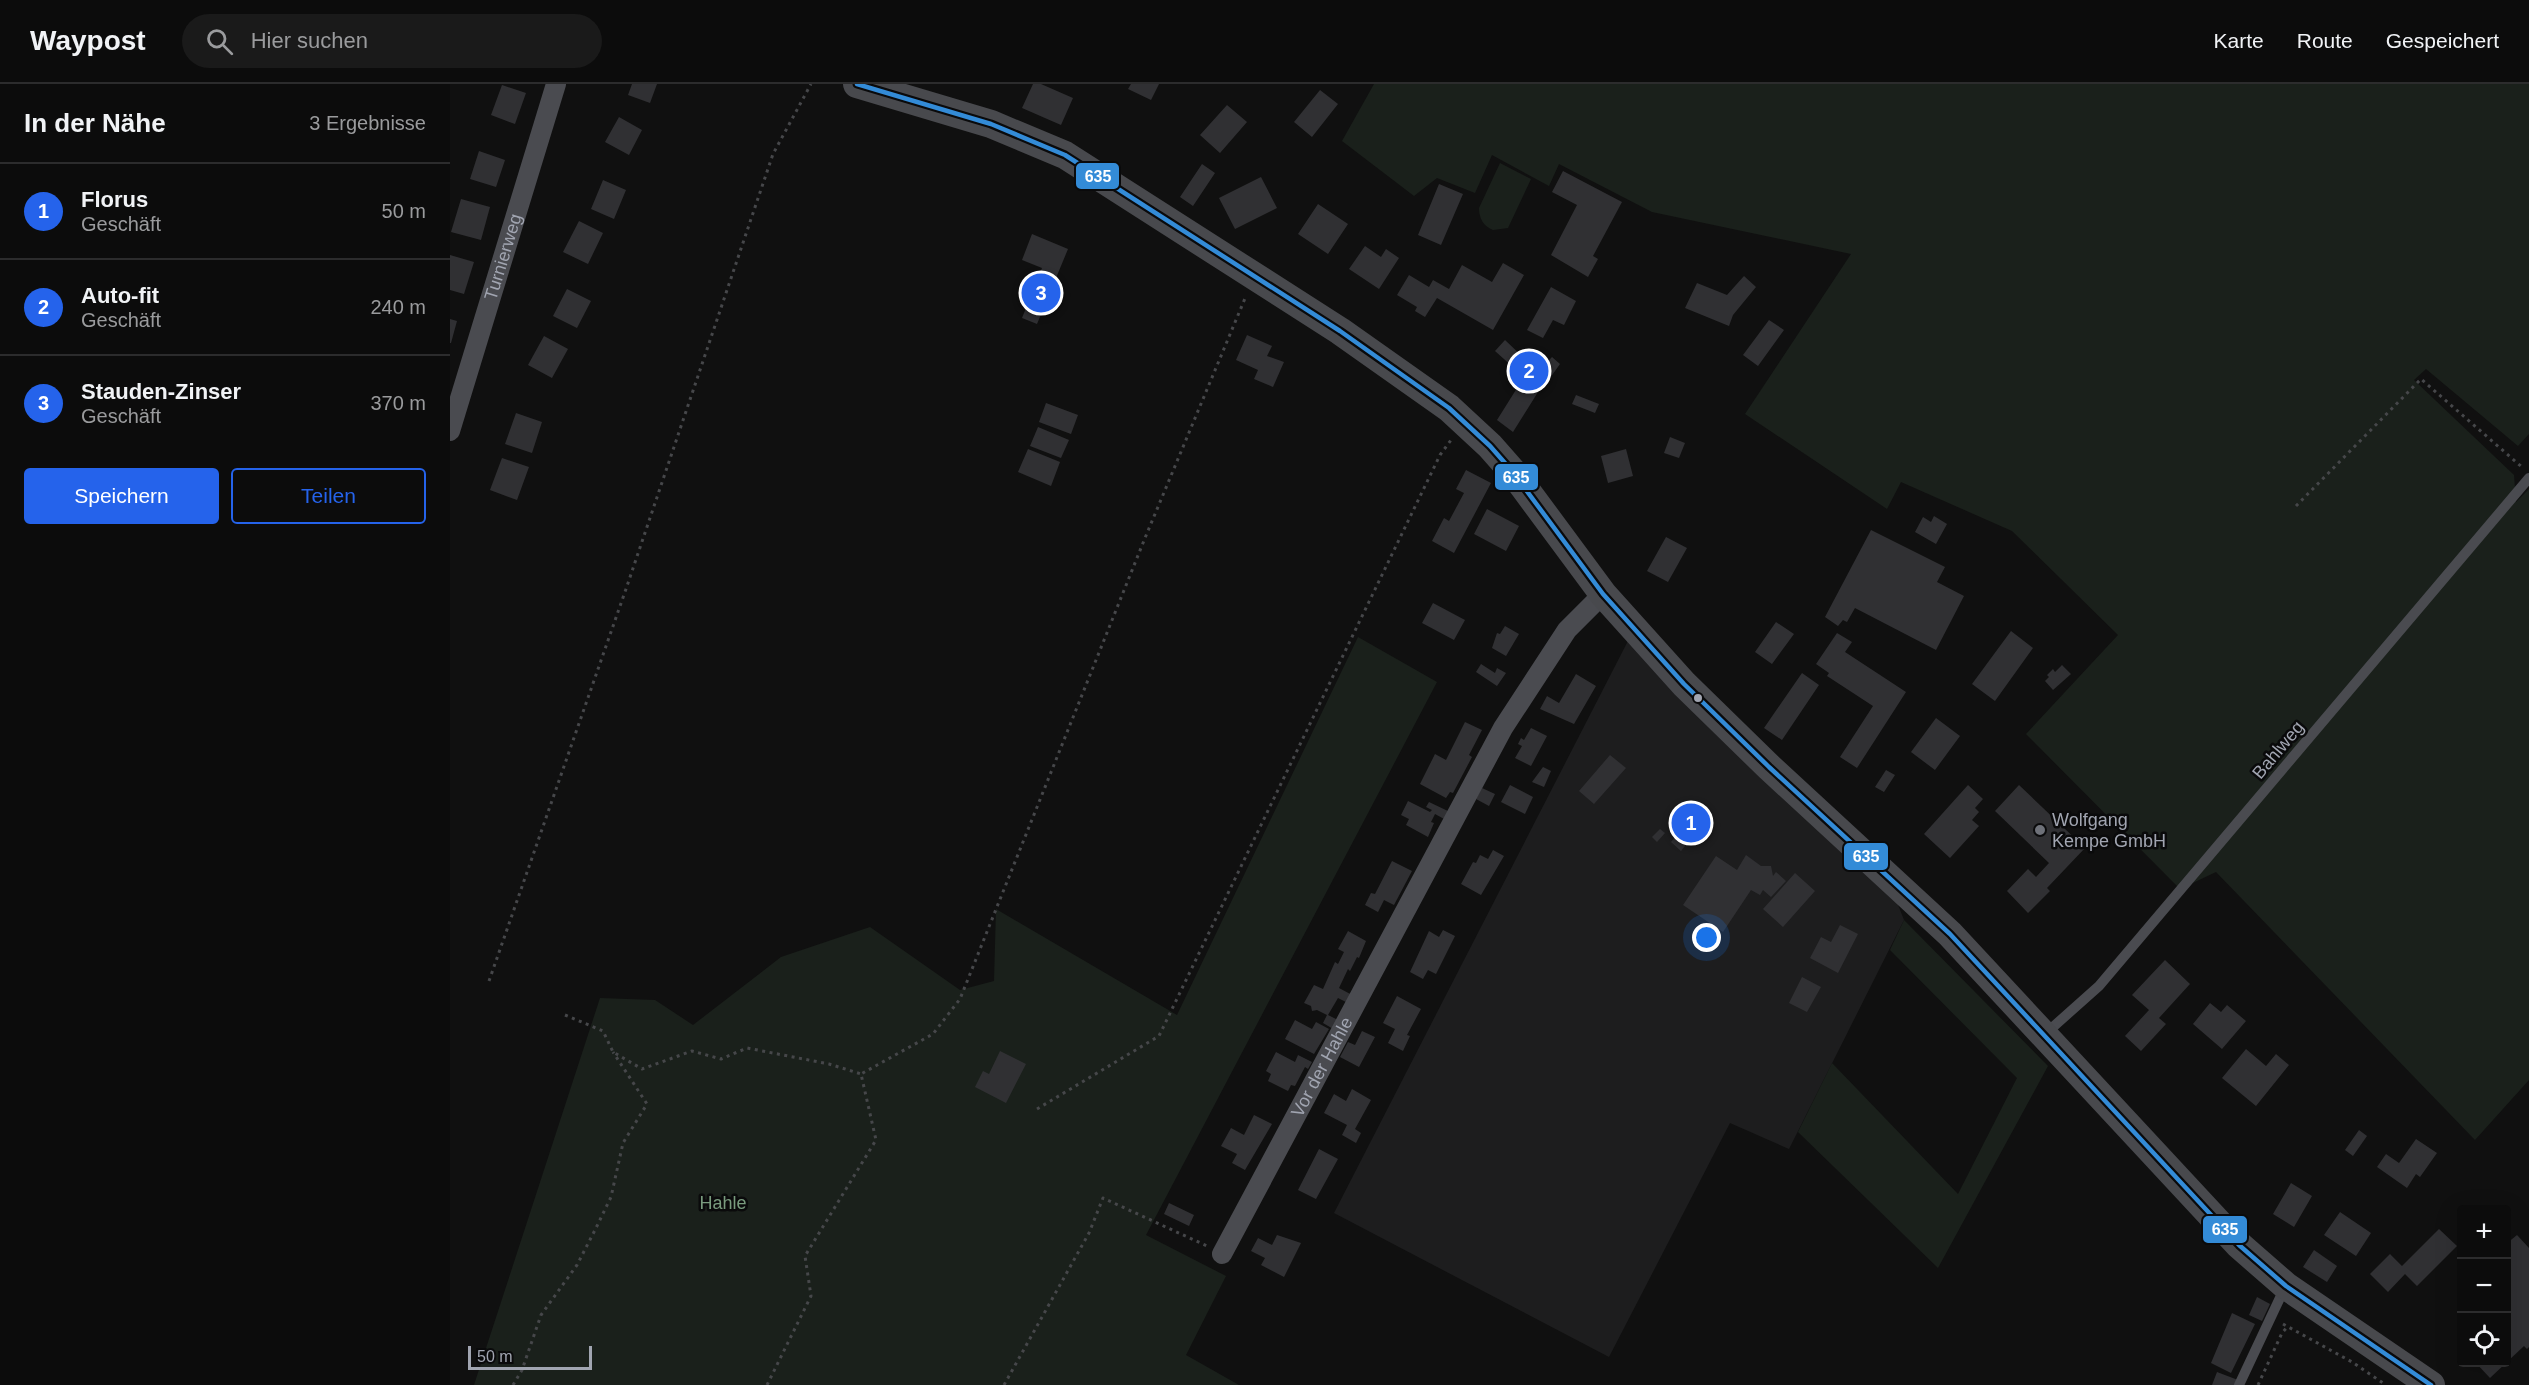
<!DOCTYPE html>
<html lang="de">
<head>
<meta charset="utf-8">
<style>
	:root { --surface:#0c0c0c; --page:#1a1a1a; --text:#f1f3f6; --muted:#9a9b9d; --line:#2c2c2d; --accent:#2563eb }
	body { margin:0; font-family:Arial,sans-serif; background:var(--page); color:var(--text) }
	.controls { position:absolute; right:18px; bottom:18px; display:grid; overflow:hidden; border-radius:6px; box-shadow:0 6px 24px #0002 }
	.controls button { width:54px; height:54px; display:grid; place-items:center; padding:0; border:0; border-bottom:2px solid var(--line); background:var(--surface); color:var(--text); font:30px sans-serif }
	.scale { position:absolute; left:18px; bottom:15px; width:124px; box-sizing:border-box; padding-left:6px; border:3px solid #a1a5b1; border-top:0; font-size:16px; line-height:21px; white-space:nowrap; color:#a1a5b1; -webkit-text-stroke:4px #0a0a0b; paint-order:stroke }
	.you { position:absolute; left:1257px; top:854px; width:21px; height:21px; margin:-15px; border:4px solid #fff; border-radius:50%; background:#1a73e8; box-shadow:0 0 0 9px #1a73e833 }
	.badge { display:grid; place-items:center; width:39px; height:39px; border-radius:50%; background:var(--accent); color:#fff; font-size:20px; font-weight:700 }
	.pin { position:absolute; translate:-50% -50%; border:3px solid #fff; box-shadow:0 2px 6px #0006 }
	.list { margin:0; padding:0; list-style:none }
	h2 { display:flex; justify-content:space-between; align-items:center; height:78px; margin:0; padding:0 24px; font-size:26px }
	h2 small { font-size:20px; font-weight:400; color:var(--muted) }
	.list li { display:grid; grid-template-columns:39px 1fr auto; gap:18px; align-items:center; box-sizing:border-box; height:96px; padding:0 24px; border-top:2px solid var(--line) }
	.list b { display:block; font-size:22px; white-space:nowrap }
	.list p { margin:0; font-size:20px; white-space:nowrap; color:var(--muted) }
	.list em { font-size:20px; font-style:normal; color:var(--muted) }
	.actions { display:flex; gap:12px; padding:18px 24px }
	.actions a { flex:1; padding:14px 0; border:2px solid var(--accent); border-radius:6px; text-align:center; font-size:21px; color:var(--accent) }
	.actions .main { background:var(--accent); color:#fff }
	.icon { flex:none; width:33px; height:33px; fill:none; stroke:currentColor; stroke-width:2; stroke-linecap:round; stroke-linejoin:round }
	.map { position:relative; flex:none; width:2079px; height:1301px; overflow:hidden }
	header { display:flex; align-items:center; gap:36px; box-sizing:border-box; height:84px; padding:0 30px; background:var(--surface); border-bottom:2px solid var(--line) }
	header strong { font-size:28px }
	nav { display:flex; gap:33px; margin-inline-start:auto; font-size:21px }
	.search { width:420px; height:54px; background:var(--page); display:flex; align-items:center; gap:15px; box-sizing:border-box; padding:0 21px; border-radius:33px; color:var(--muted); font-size:22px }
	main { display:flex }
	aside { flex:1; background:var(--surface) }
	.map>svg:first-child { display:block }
</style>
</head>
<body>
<header>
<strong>Waypost</strong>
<div class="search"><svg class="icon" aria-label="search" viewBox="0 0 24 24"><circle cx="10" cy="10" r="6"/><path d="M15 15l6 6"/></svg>Hier suchen</div>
<nav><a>Karte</a><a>Route</a><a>Gespeichert</a></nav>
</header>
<main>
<aside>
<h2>In der Nähe<small>3 Ergebnisse</small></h2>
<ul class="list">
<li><span class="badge">1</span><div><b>Florus</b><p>Geschäft</p></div><em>50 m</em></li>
<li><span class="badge">2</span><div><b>Auto-fit</b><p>Geschäft</p></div><em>240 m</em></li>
<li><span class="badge">3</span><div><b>Stauden-Zinser</b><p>Geschäft</p></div><em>370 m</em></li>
</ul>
<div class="actions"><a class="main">Speichern</a><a>Teilen</a></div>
</aside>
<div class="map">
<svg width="2079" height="1301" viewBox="0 0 2079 1301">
	<rect width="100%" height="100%" fill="#101010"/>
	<path fill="#1d1d1e" d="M 1180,553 L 1443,808 L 1454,836 L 1339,1065 L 1280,1039 L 1159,1273 L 884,1129 Z"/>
	<path fill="#1a201b" d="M 924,0 L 2079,0 L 2079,350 L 2068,362 L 1976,285 L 1964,296 L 2064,391 L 2066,418 L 2079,405 L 2079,996 L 2025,1056 L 1766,788 L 1730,805 L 1576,650 L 1668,551 L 1562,447 L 1451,398 L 1437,425 L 1295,330 L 1401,170 L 1202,128 L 1109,80 L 1099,102 L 1042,71 L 1025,109 L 987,94 L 964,112 L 892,57 Z
		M 1050,79 L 1081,95 L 1058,144 L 1043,146 C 1033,142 1029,134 1029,124 Z
		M 908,553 L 987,598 L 696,1151 L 776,1192 L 736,1271 L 789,1301 L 24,1301 L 150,914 L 205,916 L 243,941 L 331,873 L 420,843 L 510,906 L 544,897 L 546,825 L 727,931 Z
		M 1454,836 L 1598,982 L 1488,1184 L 1348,1048 L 1382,979 L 1508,1110 L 1567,994 L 1440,866 Z"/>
	<path fill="#303033" d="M 182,0 L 207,0 L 200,19 L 178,11 Z
		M 583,0 L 591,0 L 623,14 L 611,41 L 572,24 Z
		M 681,0 L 709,0 L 701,16 L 678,5 Z
		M 52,1 L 76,9 L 65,40 L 41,31 Z
		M 870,6 L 888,20 L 862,53 L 844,38 Z
		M 777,21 L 797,38 L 770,69 L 750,51 Z
		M 169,33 L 192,46 L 179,71 L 155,58 Z
		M 29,67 L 55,76 L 46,103 L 20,95 Z
		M 752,80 L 765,89 L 743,122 L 730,113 Z
		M 1113,87 L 1172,118 L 1143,172 L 1148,175 L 1138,193 L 1101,171 L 1127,121 L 1102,108 Z
		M 811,93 L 827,124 L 785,145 L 769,114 Z
		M 153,96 L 176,106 L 164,135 L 141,125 Z
		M 989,100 L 1013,110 L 991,161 L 968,151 Z
		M 11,115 L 40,123 L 31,156 L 1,148 Z
		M 868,120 L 898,140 L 878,170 L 848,150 Z
		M 129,137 L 153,149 L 138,180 L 113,168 Z
		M 582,150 L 618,165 L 587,240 L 572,234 L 592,184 L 572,176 Z
		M 915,162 L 931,173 L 936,165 L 949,174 L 929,205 L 899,185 Z
		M 0,171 L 24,178 L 14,210 L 0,206 Z
		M 1053,179 L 1074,191 L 1043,246 L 987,214 L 975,233 L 965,227 L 967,223 L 947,211 L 959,191 L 979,203 L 983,196 L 999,205 L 1012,181 L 1042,198 Z
		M 1294,192 L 1306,203 L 1283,231 L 1279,242 L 1235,224 L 1247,199 L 1277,211 Z
		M 1101,203 L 1126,217 L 1114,241 L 1103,236 L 1093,254 L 1077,246 Z
		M 117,205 L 141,217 L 127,244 L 103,232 Z
		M 0,235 L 7,237 L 1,259 L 0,259 Z
		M 1319,236 L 1334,246 L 1308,282 L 1293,271 Z
		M 797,251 L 822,262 L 817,272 L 834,278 L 823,303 L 804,295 L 808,286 L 786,276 Z
		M 94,252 L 118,265 L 102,294 L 78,281 Z
		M 1055,256 L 1077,277 L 1081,273 L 1091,285 L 1102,273 L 1110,280 L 1100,294 L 1098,292 L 1063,348 L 1047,336 L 1074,293 L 1045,267 Z
		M 1126,311 L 1149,320 L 1145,329 L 1122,320 Z
		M 596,319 L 628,331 L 621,350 L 589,338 Z
		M 66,329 L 92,338 L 82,369 L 55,360 Z
		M 588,343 L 619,356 L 611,374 L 580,362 Z
		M 1220,353 L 1235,359 L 1229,374 L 1214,369 Z
		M 578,365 L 610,378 L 601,402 L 568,388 Z
		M 1176,365 L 1183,392 L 1158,399 L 1151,372 Z
		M 52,374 L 79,383 L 67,416 L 40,406 Z
		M 1016,386 L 1041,399 L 1004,469 L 982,457 L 994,434 L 999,437 L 1014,409 L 1006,405 Z
		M 1037,425 L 1069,442 L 1056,467 L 1024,450 Z
		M 1484,432 L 1497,440 L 1486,460 L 1465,448 L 1473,433 L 1481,438 Z
		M 1421,446 L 1495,483 L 1487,498 L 1514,512 L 1486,566 L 1405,524 L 1397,538 L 1393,536 L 1388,542 L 1375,533 Z
		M 1216,453 L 1237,464 L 1218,498 L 1197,487 Z
		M 983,519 L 1015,536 L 1004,556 L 972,539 Z
		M 1326,538 L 1344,550 L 1322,580 L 1305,568 Z
		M 1055,542 L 1069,550 L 1056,572 L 1042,564 L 1047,549 L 1050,550 Z
		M 1561,547 L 1583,564 L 1545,617 L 1522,600 Z
		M 1387,549 L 1402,558 L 1395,568 L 1456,608 L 1407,684 L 1390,673 L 1423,622 L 1377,592 L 1379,589 L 1366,580 Z
		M 1031,580 L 1045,589 L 1047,584 L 1056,589 L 1047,602 L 1026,588 Z
		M 1612,581 L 1621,590 L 1603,606 L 1595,597 L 1599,593 L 1597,591 L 1603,585 L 1605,588 Z
		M 1352,589 L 1369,601 L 1332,656 L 1314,644 Z
		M 1126,590 L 1146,602 L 1124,640 L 1090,625 L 1097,612 L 1109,619 Z
		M 1486,634 L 1510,652 L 1485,686 L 1461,668 Z
		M 1015,638 L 1032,646 L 1019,671 L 1022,673 L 1003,709 L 1000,708 L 996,714 L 970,700 L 985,670 L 996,676 Z
		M 1081,644 L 1097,652 L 1081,682 L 1065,674 L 1072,662 L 1068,660 L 1071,654 L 1074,656 Z
		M 1160,671 L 1176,684 L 1144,720 L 1129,707 Z
		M 1093,683 L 1101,687 L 1094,703 L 1082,698 Z
		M 1436,686 L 1445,691 L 1434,708 L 1425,703 Z
		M 1060,701 L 1083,713 L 1075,730 L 1051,718 Z
		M 1518,701 L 1533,715 L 1525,724 L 1529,728 L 1522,736 L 1529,742 L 1500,774 L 1474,750 Z
		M 1569,701 L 1635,764 L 1597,804 L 1600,807 L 1578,829 L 1557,807 L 1578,785 L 1586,793 L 1599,779 L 1545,727 Z
		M 1032,704 L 1045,710 L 1039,722 L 1026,715 Z
		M 958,717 L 980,728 L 982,726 L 976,723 L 979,718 L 1000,728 L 996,736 L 985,730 L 981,738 L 984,739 L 978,753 L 956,741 L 959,735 L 951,731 Z
		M 1241,734 L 1251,742 L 1231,767 L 1221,758 Z
		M 1210,745 L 1215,749 L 1207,758 L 1202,753 Z
		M 1043,766 L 1054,772 L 1031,811 L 1011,800 L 1023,778 L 1026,779 L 1030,771 L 1038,775 Z
		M 1296,771 L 1311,782 L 1321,782 L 1323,792 L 1326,788 L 1336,797 L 1321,813 L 1313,806 L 1310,811 L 1301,806 L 1273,848 L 1233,821 L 1266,772 L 1287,786 Z
		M 942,777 L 962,787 L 944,821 L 934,816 L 928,828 L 915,821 L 921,809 L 925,810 Z
		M 1345,789 L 1365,807 L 1333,843 L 1313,825 Z
		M 1390,841 L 1408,850 L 1388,889 L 1360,874 L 1371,853 L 1381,858 Z
		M 993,846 L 1005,852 L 986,890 L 978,886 L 973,895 L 960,888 L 979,847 L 989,853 Z
		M 898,847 L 916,857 L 909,874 L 907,873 L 900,887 L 898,885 L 889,904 L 904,912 L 900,920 L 888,914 L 878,931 L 890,937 L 885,946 L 873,939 L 877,931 L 867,926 L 862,927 L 861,922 L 854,919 L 864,901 L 873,905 L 885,878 L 888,880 L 894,868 L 888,865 Z
		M 1715,876 L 1740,900 L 1709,934 L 1716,940 L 1691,967 L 1675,952 L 1699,926 L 1682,911 Z
		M 1352,893 L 1371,903 L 1357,928 L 1339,919 Z
		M 947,912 L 971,925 L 957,951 L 960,952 L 953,967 L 938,959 L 945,945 L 933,939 Z
		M 1760,919 L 1771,928 L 1777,921 L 1796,937 L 1772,965 L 1743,940 Z
		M 845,936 L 862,945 L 866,938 L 879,945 L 864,970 L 835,955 Z
		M 912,947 L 925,953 L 909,983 L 890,973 L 898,958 L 905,961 Z
		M 1796,965 L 1816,982 L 1826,970 L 1839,981 L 1806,1022 L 1772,994 Z
		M 550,967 L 576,980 L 556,1019 L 525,1003 L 533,987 L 539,990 Z
		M 826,968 L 845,978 L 848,971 L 862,978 L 858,985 L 855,983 L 845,1002 L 841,1001 L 838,1007 L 818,997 L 821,990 L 816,987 Z
		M 902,1005 L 921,1016 L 905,1045 L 911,1049 L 906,1059 L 892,1051 L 897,1041 L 874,1029 L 884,1010 L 896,1017 Z
		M 804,1031 L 822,1040 L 795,1086 L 782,1079 L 787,1070 L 771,1062 L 781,1044 L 794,1051 Z
		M 1909,1046 L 1917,1052 L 1903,1072 L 1895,1066 Z
		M 1966,1055 L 1987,1069 L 1970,1093 L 1966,1090 L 1957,1104 L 1927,1083 L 1936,1070 L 1949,1079 Z
		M 869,1065 L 888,1075 L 866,1115 L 848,1106 Z
		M 1841,1099 L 1862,1112 L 1844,1143 L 1823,1130 Z
		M 719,1119 L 744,1131 L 739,1142 L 714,1130 Z
		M 1890,1128 L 1921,1149 L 1906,1172 L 1874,1151 Z
		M 1989,1145 L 2007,1162 L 1967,1202 L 1955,1190 L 1938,1208 L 1920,1190 L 1940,1170 L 1952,1182 Z
		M 827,1151 L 851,1159 L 834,1193 L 811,1181 L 815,1174 L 801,1167 L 808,1154 L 822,1161 Z
		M 2067,1151 L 2079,1164 L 2079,1263 L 2077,1265 L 2074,1262 L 2040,1294 L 2025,1278 L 2056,1278 L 2056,1220 L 2059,1217 L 2056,1214 L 2056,1160 Z
		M 1864,1166 L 1887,1182 L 1877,1198 L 1853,1183 Z
		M 1807,1213 L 1820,1220 L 1812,1237 L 1799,1231 Z
		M 1782,1229 L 1805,1240 L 1781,1289 L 1761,1279 Z
		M 1767,1288 L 1788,1296 L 1786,1301 L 1762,1301 Z"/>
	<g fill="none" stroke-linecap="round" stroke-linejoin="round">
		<path stroke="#46474a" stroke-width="3" stroke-dasharray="3 4.5" stroke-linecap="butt" d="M 1846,422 L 1971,295 L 2073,384
			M 39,897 L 176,505 L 323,70 L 361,0
			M 115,931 L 153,947 L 163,968 L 192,985 L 242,967 L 271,975 L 297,964 L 379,980 L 411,990
			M 587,1025 L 709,952 L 990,371 L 1001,356
			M 1833,1240 L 1902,1278 L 1936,1301
			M 63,1301 L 72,1286 L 91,1231 L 127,1181 L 145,1146 L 161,1113 L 173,1059 L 197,1020 L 163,968
			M 317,1301 L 361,1212 L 355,1172 L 426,1056 L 411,990 L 483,950 L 510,915 L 695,454 L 796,212
			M 554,1301 L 639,1149 L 653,1114 L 757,1162
			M 1808,1301 L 1832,1249 L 1838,1242"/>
		<path stroke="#4a4b50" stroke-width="10" d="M 1594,951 L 1649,902 L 2079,394
			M 1789,1301 L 1835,1203"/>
		<g stroke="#4a4b50" stroke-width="20">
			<path id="s1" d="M 0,347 L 106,0"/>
			<path id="s2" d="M 772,1170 L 1053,644 L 1117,546 L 1153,510"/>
		</g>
		<path stroke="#48494d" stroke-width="28" d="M 407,0 L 541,40 L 615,71 L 890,247 L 999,324 L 1040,362 L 1062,387 L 1153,510 L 1234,600 L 1319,683 L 1500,850 L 1789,1161 L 1836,1202 L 1981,1301"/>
		<g stroke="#0a0a0b" stroke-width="9">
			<path id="bus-1" d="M 407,0 L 541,40 L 615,71 L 890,247 L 999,324 L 1040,362 L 1062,387 L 1153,510 L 1234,600 L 1319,683 L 1500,850 L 1789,1161 L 1836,1202 L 1981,1301"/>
		</g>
		<use href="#bus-1" stroke="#338bd7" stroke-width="4.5"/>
	</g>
	<circle fill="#a1a5b1" stroke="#0a0a0b" stroke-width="2" cx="1248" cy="614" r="5"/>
	<circle fill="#6e7179" stroke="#0a0a0b" stroke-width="2" cx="1590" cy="746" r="6"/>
	<g text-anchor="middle" stroke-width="5" stroke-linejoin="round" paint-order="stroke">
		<g font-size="18" fill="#a1a5b1" stroke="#0a0a0b">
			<text dy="6" stroke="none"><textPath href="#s1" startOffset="182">Turnierweg</textPath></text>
			<text transform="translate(1828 666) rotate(-50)" y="6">Bahlweg</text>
			<text dy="6" stroke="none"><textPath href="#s2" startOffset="212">Vor der Hahle</textPath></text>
		</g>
		<g font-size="18" fill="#a1a5b1" stroke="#0a0a0b" text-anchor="start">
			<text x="1602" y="742">Wolfgang<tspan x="1602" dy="21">Kempe GmbH</tspan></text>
		</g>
		<g font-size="18" fill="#799b7e" stroke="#0a0a0b">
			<text x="273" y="1125">Hahle</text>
		</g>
	</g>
	<g stroke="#0a0a0b" stroke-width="2">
		<rect x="625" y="78" width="45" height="28" rx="6" fill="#338bd7"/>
		<rect x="1044" y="379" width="45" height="28" rx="6" fill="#338bd7"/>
		<rect x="1393" y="758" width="46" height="29" rx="6" fill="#338bd7"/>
		<rect x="1752" y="1131" width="46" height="29" rx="6" fill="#338bd7"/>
	</g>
	<g font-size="16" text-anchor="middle" font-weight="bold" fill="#fff">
		<text x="648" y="98">635</text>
		<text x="1066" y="399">635</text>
		<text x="1416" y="778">635</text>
		<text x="1775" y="1151">635</text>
	</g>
</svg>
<div class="controls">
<button>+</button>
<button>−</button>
<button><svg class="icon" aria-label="locate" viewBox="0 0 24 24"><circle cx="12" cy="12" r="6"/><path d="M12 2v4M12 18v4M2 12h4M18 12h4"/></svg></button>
</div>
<div class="scale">50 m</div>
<div class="you"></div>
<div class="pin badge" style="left:1241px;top:739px">1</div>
<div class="pin badge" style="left:1079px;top:287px">2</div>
<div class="pin badge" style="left:591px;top:209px">3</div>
</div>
</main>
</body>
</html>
